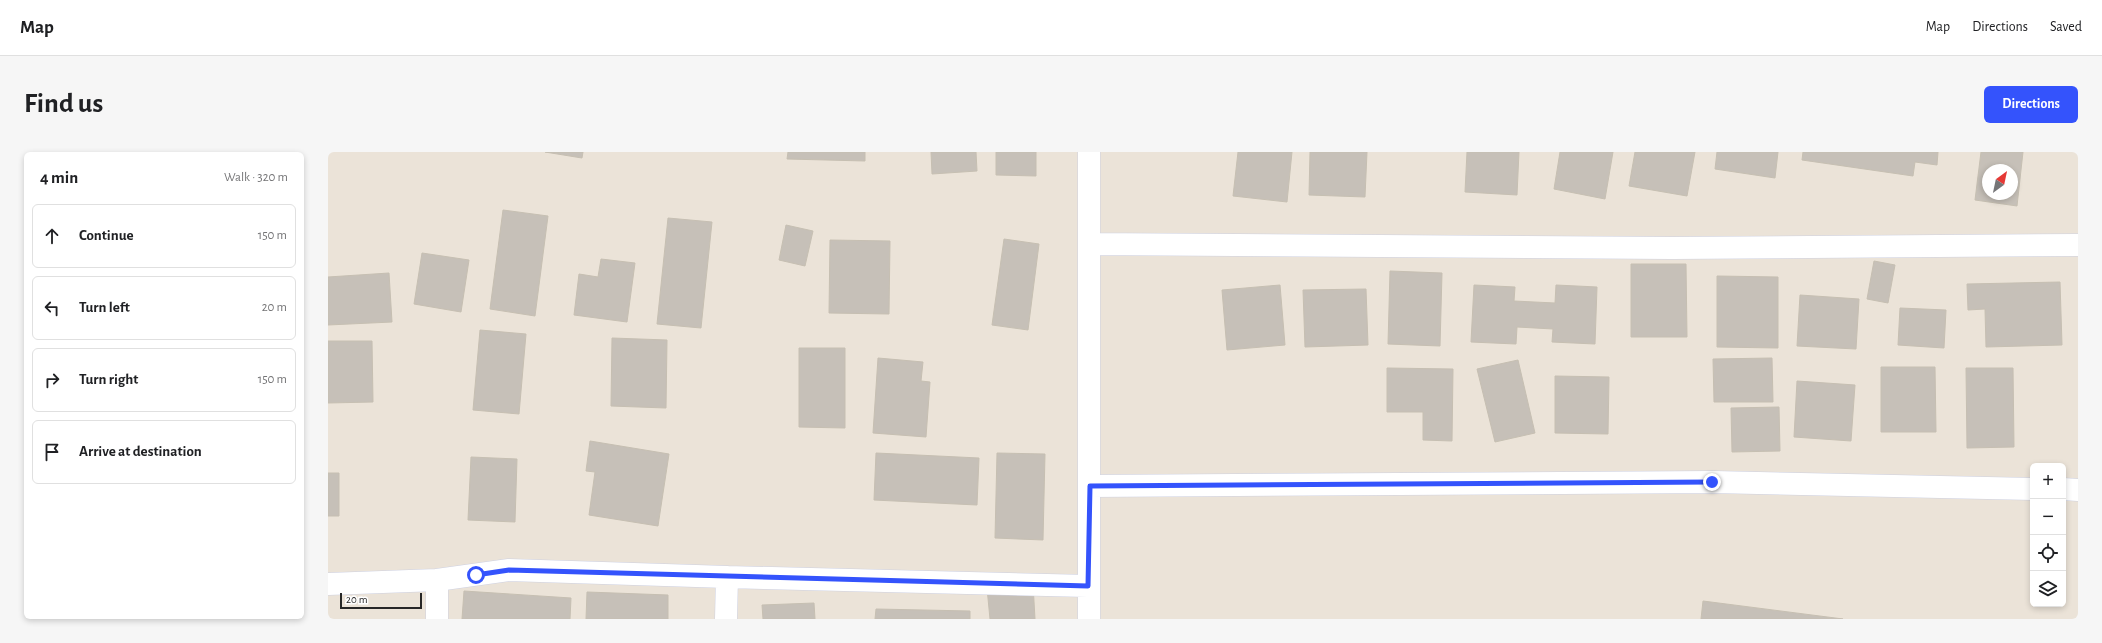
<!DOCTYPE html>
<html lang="en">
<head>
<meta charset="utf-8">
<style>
	:root { --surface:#fff; --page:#f6f6f6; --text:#202124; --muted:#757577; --line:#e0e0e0; --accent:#3453fc }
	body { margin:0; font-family:"Alegreya Sans",sans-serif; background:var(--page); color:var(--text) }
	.controls { position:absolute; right:12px; bottom:12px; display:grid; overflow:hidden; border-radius:6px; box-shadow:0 2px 6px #0003 }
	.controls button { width:36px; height:36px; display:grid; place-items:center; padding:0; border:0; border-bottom:1px solid var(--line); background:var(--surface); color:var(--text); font:20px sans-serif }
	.compass { position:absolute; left:1654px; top:12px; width:36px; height:36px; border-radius:50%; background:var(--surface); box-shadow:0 2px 6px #0003; rotate:33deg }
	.scale { position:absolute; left:12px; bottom:10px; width:82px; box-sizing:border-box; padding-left:4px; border:2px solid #272727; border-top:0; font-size:11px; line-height:14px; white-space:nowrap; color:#272727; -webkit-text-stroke:3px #fff; paint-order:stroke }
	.stop { position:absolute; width:12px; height:12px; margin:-9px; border:3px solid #3453fc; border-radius:50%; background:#fff }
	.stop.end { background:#3453fc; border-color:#fff; box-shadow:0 1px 4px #0008 }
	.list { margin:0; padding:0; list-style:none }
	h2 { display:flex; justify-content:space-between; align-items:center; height:52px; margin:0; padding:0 16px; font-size:17px }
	h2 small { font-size:13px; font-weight:400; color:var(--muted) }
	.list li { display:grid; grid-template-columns:26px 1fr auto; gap:12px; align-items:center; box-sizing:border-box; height:64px; margin:0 8px 8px; padding:0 8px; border:1px solid var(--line); border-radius:6px }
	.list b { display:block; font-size:15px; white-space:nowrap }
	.list em { font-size:13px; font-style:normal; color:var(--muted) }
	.icon { flex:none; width:22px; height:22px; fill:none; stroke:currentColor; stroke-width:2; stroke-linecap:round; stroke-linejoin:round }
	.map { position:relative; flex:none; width:1750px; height:467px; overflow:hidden; border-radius:6px }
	header { display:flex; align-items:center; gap:24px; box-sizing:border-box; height:56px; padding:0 20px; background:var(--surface); border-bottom:1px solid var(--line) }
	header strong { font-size:19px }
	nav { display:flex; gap:22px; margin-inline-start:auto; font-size:14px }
	.intro { display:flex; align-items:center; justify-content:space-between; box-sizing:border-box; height:96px; padding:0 24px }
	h1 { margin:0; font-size:28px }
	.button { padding:10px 18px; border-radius:6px; background:var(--accent); color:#fff; font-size:14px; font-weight:700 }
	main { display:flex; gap:24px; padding:0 24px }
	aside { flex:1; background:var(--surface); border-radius:6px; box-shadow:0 2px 6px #0003 }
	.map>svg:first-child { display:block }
</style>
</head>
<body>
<header>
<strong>Map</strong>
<nav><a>Map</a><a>Directions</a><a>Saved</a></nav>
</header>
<div class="intro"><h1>Find us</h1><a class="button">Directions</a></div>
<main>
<aside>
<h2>4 min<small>Walk · 320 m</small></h2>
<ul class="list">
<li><svg class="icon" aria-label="ahead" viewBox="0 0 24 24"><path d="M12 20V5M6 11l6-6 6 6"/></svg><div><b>Continue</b></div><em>150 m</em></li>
<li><svg class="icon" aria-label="left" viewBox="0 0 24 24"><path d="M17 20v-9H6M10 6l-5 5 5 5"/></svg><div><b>Turn left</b></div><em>20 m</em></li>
<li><svg class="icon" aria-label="right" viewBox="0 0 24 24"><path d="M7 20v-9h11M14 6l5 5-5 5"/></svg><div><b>Turn right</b></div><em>150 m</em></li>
<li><svg class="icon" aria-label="arrive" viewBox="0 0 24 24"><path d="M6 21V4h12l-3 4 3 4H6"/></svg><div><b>Arrive at destination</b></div></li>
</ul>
</aside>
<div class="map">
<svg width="1750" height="467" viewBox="0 0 1750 467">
	<rect width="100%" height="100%" fill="#ebe3d8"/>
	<path fill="#c6c0b8" stroke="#c6bfb2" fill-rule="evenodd" d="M 217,0 L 255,0 L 254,6 Z
		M 460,0 L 537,0 L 537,9 L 459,7 Z
		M 603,0 L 648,0 L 649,19 L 604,22 Z
		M 668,0 L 708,0 L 708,24 L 668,23 Z
		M 910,0 L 964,0 L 959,50 L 905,44 Z
		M 982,0 L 1039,0 L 1037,45 L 981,43 Z
		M 1139,0 L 1191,0 L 1189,43 L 1137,40 Z
		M 1232,0 L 1285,0 L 1277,47 L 1226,37 Z
		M 1307,0 L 1367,0 L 1359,44 L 1301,34 Z
		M 1389,0 L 1450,0 L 1447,26 L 1387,17 Z
		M 1475,0 L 1610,0 L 1609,13 L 1587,10 L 1585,24 L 1474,8 Z
		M 1653,0 L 1695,0 L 1689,54 L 1647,48 ZM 1660,18 L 1684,18 L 1684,42 L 1660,42 Z
		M 175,58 L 220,64 L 207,164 L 162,157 Z
		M 340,66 L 384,70 L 373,176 L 329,172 Z
		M 458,73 L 485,79 L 477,114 L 451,108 Z
		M 676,87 L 711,92 L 700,178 L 664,173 Z
		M 502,88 L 562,89 L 561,162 L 501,161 Z
		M 94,101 L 141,108 L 133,160 L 86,152 Z
		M 273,107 L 307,111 L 299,170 L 246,163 L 251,122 L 270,125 Z
		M 1546,109 L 1567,113 L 1560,151 L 1539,147 Z
		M 1303,112 L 1358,112 L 1359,185 L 1303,185 Z
		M 1062,119 L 1114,121 L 1112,194 L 1060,192 Z
		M 61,121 L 64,170 L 0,173 L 0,125 Z
		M 1389,124 L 1450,125 L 1450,196 L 1389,195 Z
		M 1732,130 L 1734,193 L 1658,195 L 1657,157 L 1640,158 L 1639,132 Z
		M 952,133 L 957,193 L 899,198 L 894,138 Z
		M 1146,133 L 1187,135 L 1186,149 L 1227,151 L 1228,133 L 1269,135 L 1267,192 L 1224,190 L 1225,177 L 1189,175 L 1188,192 L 1143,190 Z
		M 1038,137 L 1040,193 L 977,195 L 975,138 Z
		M 1472,143 L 1531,147 L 1528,197 L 1469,194 Z
		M 1572,156 L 1618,158 L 1616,196 L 1570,193 Z
		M 152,178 L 198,182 L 191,262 L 145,258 Z
		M 284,186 L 339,188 L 338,256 L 283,254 Z
		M 0,189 L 44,189 L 45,250 L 0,251 Z
		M 471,196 L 517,196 L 517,276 L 471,275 Z
		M 550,206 L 595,210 L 593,229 L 602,230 L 598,285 L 545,281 Z
		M 1444,206 L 1445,250 L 1386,250 L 1385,207 Z
		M 1190,208 L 1207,281 L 1167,290 L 1149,217 Z
		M 1553,215 L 1607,215 L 1608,280 L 1553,280 Z
		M 1059,216 L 1125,217 L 1124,289 L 1095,288 L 1095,260 L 1059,260 Z
		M 1638,216 L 1685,216 L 1686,295 L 1639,296 Z
		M 1227,224 L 1281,225 L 1280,282 L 1227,281 Z
		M 1469,229 L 1527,233 L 1523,289 L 1466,285 Z
		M 1451,255 L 1452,299 L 1404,300 L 1403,256 Z
		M 262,289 L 341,302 L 330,374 L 261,363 L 267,320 L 258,319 Z
		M 548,301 L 651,306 L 649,353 L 546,348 Z
		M 669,301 L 717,302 L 715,388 L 667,386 Z
		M 143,305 L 189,307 L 187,370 L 140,368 Z
		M 0,321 L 11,321 L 11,364 L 0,364 Z
		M 705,432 L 707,467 L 662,467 L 659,436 Z
		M 136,439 L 243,446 L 242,467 L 134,467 Z
		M 259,440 L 340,443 L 340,467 L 258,467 Z
		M 1375,449 L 1515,467 L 1373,467 Z
		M 486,451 L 487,467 L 435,467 L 434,453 Z
		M 548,457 L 642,459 L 642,467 L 547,467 Z"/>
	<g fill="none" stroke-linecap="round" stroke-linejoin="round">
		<g stroke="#ced1e1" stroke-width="23">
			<path id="minor" d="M 761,92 L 1344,96 L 1750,93
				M 762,334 L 1385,330 L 1705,337
				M 1735,337 L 1750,338
				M 109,428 L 181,418 L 399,425
				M 0,432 L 109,428 L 109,467
				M 398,467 L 399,425 L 760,434
				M 761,467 L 761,0"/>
		</g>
		<use href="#minor" stroke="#fff" stroke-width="22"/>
	</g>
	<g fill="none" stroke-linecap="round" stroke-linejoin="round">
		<path stroke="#3453fc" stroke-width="5" d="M 148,423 L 181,418 L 760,434 L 762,334 L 1384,330"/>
	</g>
</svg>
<div class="controls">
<button>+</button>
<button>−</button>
<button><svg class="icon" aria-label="locate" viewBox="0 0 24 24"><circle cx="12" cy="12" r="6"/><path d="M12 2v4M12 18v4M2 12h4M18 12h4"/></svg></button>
<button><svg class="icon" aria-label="layers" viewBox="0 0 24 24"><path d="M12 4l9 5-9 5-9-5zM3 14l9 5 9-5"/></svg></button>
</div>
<svg class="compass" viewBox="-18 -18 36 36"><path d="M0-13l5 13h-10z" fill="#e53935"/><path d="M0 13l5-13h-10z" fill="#757577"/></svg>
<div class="scale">20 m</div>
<div class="stop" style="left:148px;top:423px"></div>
<div class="stop end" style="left:1384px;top:330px"></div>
</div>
</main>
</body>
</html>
